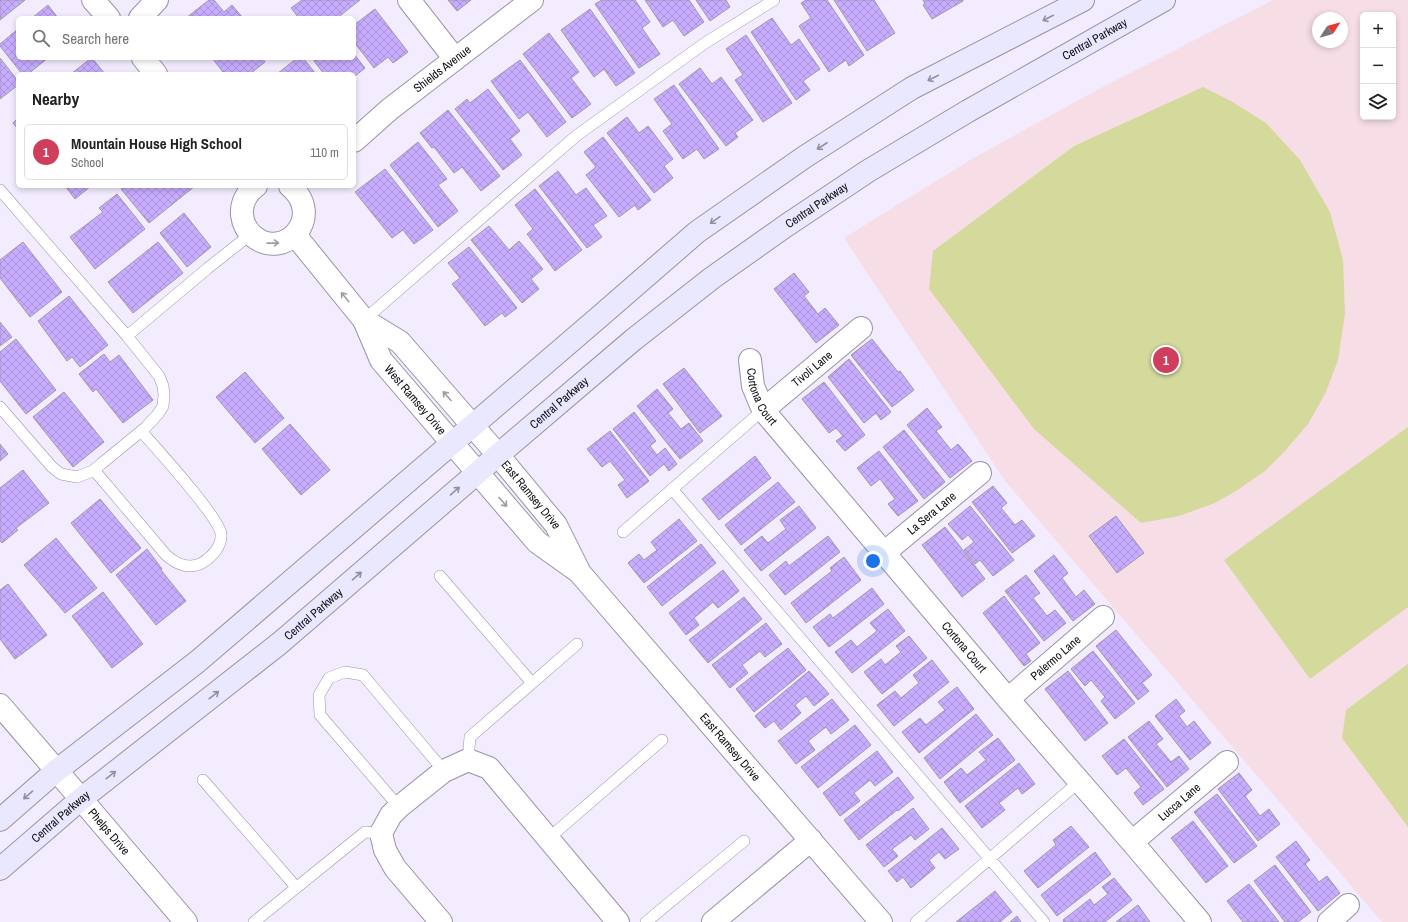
<!DOCTYPE html>
<html lang="en">
<head>
<meta charset="utf-8">
<style>
	:root { --surface:#fff; --page:#f6f6f6; --text:#222; --muted:#767676; --line:#e0e0e0; --accent:#cf3f5d }
	body { margin:0; font-family:"Archivo Narrow",sans-serif; background:var(--page); color:var(--text) }
	.controls { position:absolute; right:12px; top:12px; display:grid; overflow:hidden; border-radius:6px; box-shadow:0 2px 6px #0003 }
	.controls button { width:36px; height:36px; display:grid; place-items:center; padding:0; border:0; border-bottom:1px solid var(--line); background:var(--surface); color:var(--text); font:20px sans-serif }
	.compass { position:absolute; left:1312px; top:12px; width:36px; height:36px; border-radius:50%; background:var(--surface); box-shadow:0 2px 6px #0003; rotate:54deg }
	.you { position:absolute; left:873px; top:561px; width:14px; height:14px; margin:-10px; border:3px solid #fff; border-radius:50%; background:#1a73e8; box-shadow:0 0 0 6px #1a73e833 }
	.badge { display:grid; place-items:center; width:26px; height:26px; border-radius:50%; background:var(--accent); color:#fff; font-size:13px; font-weight:700 }
	.pin { position:absolute; translate:-50% -50%; border:2px solid #fff; box-shadow:0 1px 4px #0006 }
	.list { margin:0; padding:0; list-style:none }
	h2 { display:flex; justify-content:space-between; align-items:center; height:52px; margin:0; padding:0 16px; font-size:17px }
	h2 small { font-size:13px; font-weight:400; color:var(--muted) }
	.list li { display:grid; grid-template-columns:26px 1fr auto; gap:12px; align-items:center; box-sizing:border-box; height:56px; margin:0 8px 8px; padding:0 8px; border:1px solid var(--line); border-radius:6px }
	.list b { display:block; font-size:15px; white-space:nowrap }
	.list p { margin:0; font-size:13px; white-space:nowrap; color:var(--muted) }
	.list em { font-size:13px; font-style:normal; color:var(--muted) }
	.icon { flex:none; width:22px; height:22px; fill:none; stroke:currentColor; stroke-width:2; stroke-linecap:round; stroke-linejoin:round }
	.map { position:relative; flex:none; width:1408px; height:922px; overflow:hidden }
	.search { position:absolute; background:var(--surface); box-shadow:0 2px 6px #0003; left:16px; top:16px; width:340px; height:44px; display:flex; align-items:center; gap:10px; box-sizing:border-box; padding:0 14px; border-radius:6px; color:var(--muted); font-size:15px }
	.panel { position:absolute; background:var(--surface); box-shadow:0 2px 6px #0003; left:16px; top:72px; width:340px; height:116px; border-radius:6px }
	.map>svg:first-child { display:block }
</style>
</head>
<body>
<div class="map">
<svg width="1408" height="922" viewBox="0 0 1408 922">
	<defs>
		<pattern id="building-cross-hatch" width="8" height="8" patternUnits="userSpaceOnUse"><rect width="8" height="8" fill="#c8acff"/><path d="M0 0l8 8M0 8l8-8" fill="none" stroke="#ab93da"/></pattern>
	</defs>
	<rect width="100%" height="100%" fill="#f2ecfe"/>
	<path fill="#f7dee6" fill-rule="evenodd" d="M 1273,0 L 1408,0 L 1408,922 L 1382,922 L 1005,481 L 844,238 L 970,160 L 1095,91 ZM 1363,15 L 1393,15 L 1393,117 L 1363,117 ZM 1318,18 L 1342,18 L 1342,42 L 1318,42 Z"/>
	<path fill="#d4d99c" d="M 1203,87 L 1231,101 L 1266,123 L 1300,160 L 1330,212 L 1343,260 L 1345,314 L 1338,360 L 1326,392 L 1308,424 L 1285,451 L 1265,471 L 1236,491 L 1215,503 L 1179,516 L 1141,523 L 1034,429 L 929,289 L 933,251 L 1074,146 Z
		M 1408,427 L 1408,607 L 1310,679 L 1224,560 Z
		M 1408,664 L 1408,827 L 1342,738 L 1346,710 Z"/>
	<path fill="url(#building-cross-hatch)" stroke="#9e99a9" d="M 0,0 L 25,0 L 0,20 Z
		M 209,0 L 214,0 L 224,12 L 232,5 L 243,18 L 186,18 Z
		M 302,0 L 360,0 L 337,18 L 299,18 L 291,8 Z
		M 448,0 L 471,0 L 457,11 Z
		M 602,0 L 635,0 L 650,22 L 642,28 L 660,54 L 639,68 L 595,4 Z
		M 645,0 L 689,0 L 704,22 L 684,36 L 673,20 L 663,27 Z
		M 696,0 L 726,0 L 730,7 L 710,21 Z
		M 806,0 L 827,0 L 864,55 L 849,66 L 846,60 L 829,72 L 799,26 L 811,18 L 801,3 Z
		M 834,0 L 874,0 L 895,33 L 867,51 Z
		M 923,0 L 963,0 L 963,1 L 932,19 L 923,5 L 925,4 Z
		M 48,5 L 58,18 L 32,18 Z
		M 375,9 L 408,52 L 393,63 L 388,57 L 374,68 L 354,42 L 354,25 Z
		M 590,9 L 635,73 L 616,86 L 604,69 L 594,77 L 561,30 Z
		M 772,18 L 791,45 L 799,39 L 820,69 L 803,81 L 810,90 L 796,100 L 751,32 Z
		M 18,29 L 18,58 L 48,58 L 28,74 L 22,74 L 0,46 L 0,44 Z
		M 549,33 L 579,72 L 571,78 L 591,104 L 572,118 L 523,54 Z
		M 746,35 L 792,103 L 763,122 L 735,80 L 743,75 L 726,49 Z
		M 354,54 L 365,68 L 354,77 L 354,74 L 324,74 L 314,61 L 317,58 L 354,58 Z
		M 0,58 L 18,81 L 18,85 L 0,99 Z
		M 92,58 L 105,74 L 71,74 L 91,58 Z
		M 212,58 L 262,58 L 265,62 L 250,74 L 220,74 L 223,72 Z
		M 297,58 L 303,58 L 316,74 L 277,74 Z
		M 520,60 L 566,122 L 547,137 L 528,112 L 519,119 L 491,81 Z
		M 700,68 L 712,84 L 721,77 L 753,120 L 735,133 L 738,137 L 726,146 L 679,84 Z
		M 674,85 L 719,149 L 704,159 L 697,149 L 683,159 L 663,131 L 672,124 L 654,99 Z
		M 488,89 L 520,131 L 510,139 L 522,155 L 503,170 L 455,109 L 467,99 L 470,103 Z
		M 448,110 L 500,176 L 481,191 L 462,167 L 454,173 L 434,147 L 432,148 L 420,133 Z
		M 627,117 L 639,133 L 648,126 L 673,159 L 664,166 L 673,178 L 654,193 L 607,133 Z
		M 18,118 L 18,129 L 13,123 Z
		M 603,137 L 651,200 L 638,210 L 635,205 L 619,217 L 586,175 L 596,167 L 584,152 Z
		M 418,142 L 447,179 L 438,185 L 458,211 L 438,227 L 390,165 Z
		M 385,169 L 433,230 L 414,244 L 403,230 L 392,238 L 355,192 Z
		M 558,171 L 576,195 L 586,188 L 607,216 L 593,225 L 602,237 L 587,248 L 539,186 Z
		M 65,186 L 91,186 L 75,199 Z
		M 125,186 L 195,186 L 149,223 L 121,189 Z
		M 535,189 L 582,250 L 555,271 L 527,234 L 533,229 L 515,205 Z
		M 117,194 L 145,229 L 95,269 L 70,237 L 103,212 L 99,208 Z
		M 184,213 L 211,247 L 187,267 L 160,233 Z
		M 489,226 L 509,250 L 519,241 L 543,269 L 531,279 L 539,289 L 522,303 L 471,240 Z
		M 23,242 L 62,292 L 30,317 L 0,278 L 0,260 Z
		M 158,242 L 183,273 L 133,313 L 108,282 Z
		M 469,247 L 517,308 L 505,317 L 502,313 L 485,326 L 452,284 L 460,278 L 448,263 Z
		M 794,273 L 809,292 L 804,296 L 818,314 L 825,308 L 839,325 L 816,343 L 774,289 Z
		M 69,296 L 108,345 L 80,367 L 72,357 L 67,361 L 38,321 Z
		M 0,322 L 12,337 L 0,346 Z
		M 16,339 L 56,390 L 26,414 L 0,381 L 0,352 Z
		M 872,339 L 898,372 L 900,371 L 914,390 L 892,407 L 851,355 Z
		M 104,354 L 110,362 L 119,355 L 153,400 L 123,423 L 96,389 L 93,392 L 79,374 Z
		M 849,359 L 891,412 L 881,420 L 876,413 L 864,423 L 828,377 Z
		M 684,368 L 722,416 L 700,433 L 663,384 Z
		M 245,372 L 284,418 L 255,443 L 216,397 Z
		M 824,382 L 865,435 L 845,451 L 836,441 L 843,436 L 836,428 L 829,433 L 802,399 Z
		M 657,389 L 673,409 L 668,413 L 681,429 L 689,423 L 703,441 L 680,459 L 637,406 Z
		M 64,392 L 104,442 L 73,467 L 33,417 Z
		M 927,408 L 942,427 L 936,431 L 951,450 L 958,444 L 972,461 L 950,478 L 907,425 Z
		M 634,412 L 656,441 L 650,446 L 657,455 L 665,448 L 677,464 L 669,471 L 664,464 L 650,476 L 613,429 Z
		M 290,424 L 330,470 L 301,495 L 262,449 Z
		M 904,430 L 945,482 L 924,499 L 883,447 Z
		M 610,431 L 649,481 L 627,498 L 618,485 L 625,480 L 610,461 L 602,467 L 587,449 Z
		M 0,444 L 8,454 L 0,461 Z
		M 879,451 L 918,501 L 898,516 L 888,504 L 895,499 L 880,479 L 871,486 L 857,468 Z
		M 755,456 L 771,478 L 719,520 L 702,499 Z
		M 23,470 L 49,503 L 16,528 L 18,530 L 2,543 L 0,541 L 0,488 Z
		M 778,482 L 795,502 L 741,545 L 725,525 Z
		M 993,486 L 1007,503 L 1001,508 L 1015,525 L 1022,520 L 1035,536 L 1012,553 L 972,502 Z
		M 100,499 L 141,548 L 111,573 L 71,523 Z
		M 799,506 L 816,528 L 761,571 L 744,550 L 762,536 L 768,543 L 786,529 L 780,520 Z
		M 970,506 L 1014,560 L 993,576 L 980,560 L 975,564 L 964,550 L 974,542 L 968,535 L 962,540 L 948,524 Z
		M 1116,516 L 1144,553 L 1117,573 L 1089,536 Z
		M 679,519 L 697,541 L 644,583 L 628,563 L 639,554 L 644,560 L 657,550 L 651,542 Z
		M 945,527 L 985,579 L 962,597 L 922,545 Z
		M 828,536 L 840,552 L 785,595 L 769,575 L 786,561 L 789,566 Z
		M 56,538 L 97,588 L 65,613 L 24,565 Z
		M 701,544 L 716,563 L 662,606 L 647,587 Z
		M 147,549 L 162,569 L 161,570 L 186,601 L 156,625 L 116,575 Z
		M 1054,555 L 1068,573 L 1062,578 L 1076,597 L 1084,590 L 1095,604 L 1073,621 L 1034,571 Z
		M 844,557 L 861,580 L 806,623 L 791,603 L 832,571 L 830,568 Z
		M 723,570 L 739,591 L 718,608 L 713,602 L 694,618 L 699,625 L 686,635 L 669,613 Z
		M 1026,575 L 1040,593 L 1033,598 L 1047,616 L 1055,610 L 1066,623 L 1044,641 L 1005,591 Z
		M 8,584 L 47,635 L 15,659 L 0,639 L 0,590 Z
		M 872,588 L 884,604 L 829,647 L 813,627 L 830,614 L 833,618 Z
		M 103,592 L 143,644 L 112,668 L 72,616 Z
		M 1004,596 L 1040,643 L 1026,654 L 1031,661 L 1024,666 L 983,613 Z
		M 744,597 L 762,619 L 708,663 L 689,640 Z
		M 888,609 L 905,631 L 852,673 L 835,652 L 851,640 L 857,647 L 877,631 L 870,623 Z
		M 766,623 L 782,644 L 765,657 L 760,651 L 742,665 L 748,673 L 730,688 L 712,665 Z
		M 1116,630 L 1152,675 L 1142,683 L 1149,691 L 1138,700 L 1096,646 Z
		M 909,636 L 927,658 L 882,694 L 864,672 L 881,659 L 885,665 L 901,652 L 896,646 Z
		M 788,648 L 806,670 L 754,712 L 736,689 Z
		M 1093,651 L 1135,703 L 1115,719 L 1101,701 L 1105,697 L 1091,680 L 1085,686 L 1071,669 Z
		M 932,660 L 949,682 L 894,726 L 877,705 L 895,691 L 901,698 L 919,683 L 913,675 Z
		M 809,671 L 829,694 L 814,706 L 806,696 L 795,705 L 801,713 L 781,730 L 774,721 L 765,728 L 755,716 Z
		M 1068,671 L 1108,723 L 1085,741 L 1045,689 Z
		M 957,687 L 974,709 L 919,753 L 902,732 L 920,718 L 926,725 L 945,710 L 938,702 Z
		M 832,699 L 849,720 L 831,734 L 826,727 L 808,741 L 815,750 L 796,764 L 778,741 Z
		M 1176,699 L 1185,711 L 1179,716 L 1187,727 L 1194,721 L 1211,743 L 1190,760 L 1155,716 Z
		M 976,714 L 993,735 L 940,779 L 924,758 Z
		M 1149,721 L 1163,739 L 1156,744 L 1171,762 L 1179,756 L 1189,769 L 1167,787 L 1128,737 Z
		M 855,725 L 871,745 L 818,788 L 801,767 Z
		M 998,738 L 1015,760 L 960,803 L 944,782 L 961,768 L 967,775 L 986,760 L 979,752 Z
		M 1124,739 L 1164,789 L 1143,805 L 1134,793 L 1141,787 L 1126,768 L 1117,775 L 1102,756 Z
		M 877,751 L 893,772 L 875,786 L 870,780 L 854,793 L 860,801 L 840,816 L 823,793 Z
		M 1019,763 L 1035,784 L 1022,794 L 1018,788 L 999,803 L 1005,810 L 982,828 L 965,806 Z
		M 1239,773 L 1252,790 L 1245,796 L 1260,816 L 1269,809 L 1280,824 L 1258,841 L 1218,789 Z
		M 898,777 L 914,798 L 898,811 L 897,810 L 859,840 L 844,820 Z
		M 1217,794 L 1257,846 L 1234,863 L 1194,812 Z
		M 913,808 L 929,829 L 915,840 L 911,835 L 892,849 L 898,856 L 884,867 L 866,845 Z
		M 1193,821 L 1228,866 L 1206,883 L 1171,838 Z
		M 1071,826 L 1089,847 L 1038,888 L 1024,871 L 1056,845 L 1053,840 Z
		M 942,828 L 959,849 L 945,859 L 939,852 L 929,860 L 935,868 L 911,888 L 903,877 L 897,882 L 888,871 Z
		M 1296,841 L 1310,860 L 1305,864 L 1319,882 L 1327,876 L 1340,893 L 1318,911 L 1276,857 Z
		M 1095,852 L 1111,874 L 1057,916 L 1041,895 Z
		M 1275,865 L 1311,912 L 1298,922 L 1285,922 L 1254,881 Z
		M 1114,878 L 1132,900 L 1105,922 L 1064,922 L 1063,920 L 1090,899 L 1094,905 L 1108,894 L 1102,887 Z
		M 1249,884 L 1279,922 L 1243,922 L 1227,901 Z
		M 995,891 L 1012,912 L 1000,922 L 956,922 Z
		M 1138,905 L 1150,922 L 1116,922 Z
		M 1017,916 L 1021,922 L 1010,922 Z"/>
	<g fill="none" stroke-linecap="round" stroke-linejoin="round">
		<g stroke="#9893a3" stroke-width="12">
			<path id="service" d="M 0,190 L 127,336 L 159,376 L 163,386 L 164,395 L 163,406 L 158,414 L 145,428 L 101,464 L 93,471 L 77,477 L 61,474 L 52,467 L 0,407
				M 364,320 L 576,136 L 705,43 L 774,0
				M 127,336 L 208,268 L 251,234
				M 94,470 L 166,555 C 176,564 189,570 202,563 C 212,557 222,546 221,534 C 219,517 156,448 141,431
				M 672,489 L 1044,922
				M 623,532 L 763,410
				M 440,576 L 532,683
				M 468,760 L 470,737 L 577,644
				M 203,780 L 296,887
				M 399,807 L 320,715 L 319,695 L 329,678 L 345,672 L 363,675 L 444,771
				M 549,838 L 662,740
				M 254,922 L 365,832 L 381,833
				M 646,922 L 744,841
				M 916,922 L 1080,781"/>
		</g>
		<g stroke="#9893a3" stroke-width="24">
			<g id="minor">
				<path d="M 93,0 L 109,18"/>
				<path d="M 409,0 L 455,59"/>
				<path d="M 140,18 L 157,0"/>
				<path d="M 143,58 L 156,74"/>
				<path id="s1" d="M 354,141 L 390,109 L 532,0"/>
				<path d="M 256,186 C 247,192 241,203 242,215 C 243,223 247,231 253,236 C 284,262 326,217 290,186"/>
				<path id="s2" d="M 295,235 L 364,320 L 400,342 L 498,455 L 556,525 L 578,569"/>
				<path id="s3" d="M 364,320 L 381,360 L 537,542 L 579,572 L 881,922"/>
				<path id="s4" d="M 750,360 L 753,386 L 763,410 L 1008,699 L 1132,842 L 1200,922"/>
				<path id="s5" d="M 763,410 L 861,328"/>
				<path id="s6" d="M 884,553 L 980,473"/>
				<path id="s7" d="M 1008,699 L 1103,617"/>
				<path id="s8" d="M 81,799 L 186,922"/>
				<path id="s9" d="M 1132,842 L 1227,762"/>
				<path d="M 441,922 L 395,868 L 385,850 L 381,833 L 391,815 L 399,807 L 444,771 L 468,760 L 489,768 L 618,922"/>
				<path d="M 713,922 L 811,840"/>
				<path d="M 1329,922 L 1348,905"/>
			</g>
		</g>
		<g stroke="#9893a3" stroke-width="24">
			<path id="tertiary" d="M 0,705 L 81,799"/>
		</g>
		<g stroke="#9893a3" stroke-width="24">
			<g id="secondary">
				<path d="M 0,820 L 56,771 L 197,662 L 598,318 L 697,232 L 806,156 L 912,88 L 1083,0"/>
				<path id="s10" d="M 0,869 L 81,799 L 280,643 L 498,455 L 633,340 L 712,278 L 787,225 L 868,171 L 968,111 L 1164,0"/>
			</g>
		</g>
		<use href="#service" stroke="#fff" stroke-width="11"/>
		<use href="#minor" stroke="#fff" stroke-width="22"/>
		<use href="#tertiary" stroke="#fff" stroke-width="22"/>
		<use href="#secondary" stroke="#eae8fe" stroke-width="22"/>
	</g>
	<defs><path id="oneway-shaft" d="M-6 0H5M1.5-3L5.5 0L1.5 3" fill="none" stroke-width="1.6" stroke-linecap="round" stroke-linejoin="round"/></defs>
	<g stroke="#9290a0">
		<use href="#oneway-shaft" transform="translate(1048 18) rotate(153)"/>
		<use href="#oneway-shaft" transform="translate(933 78) rotate(153)"/>
		<use href="#oneway-shaft" transform="translate(822 146) rotate(147)"/>
		<use href="#oneway-shaft" transform="translate(715 220) rotate(145)"/>
		<use href="#oneway-shaft" transform="translate(455 491) rotate(-41)"/>
		<use href="#oneway-shaft" transform="translate(357 576) rotate(-41)"/>
		<use href="#oneway-shaft" transform="translate(214 695) rotate(-38)"/>
		<use href="#oneway-shaft" transform="translate(111 775) rotate(-38)"/>
		<use href="#oneway-shaft" transform="translate(28 795) rotate(139)"/>
	</g>
	<g stroke="#9f9ea1">
		<use href="#oneway-shaft" transform="translate(273 243) rotate(-1)"/>
		<use href="#oneway-shaft" transform="translate(345 297) rotate(-129)"/>
		<use href="#oneway-shaft" transform="translate(447 396) rotate(-131)"/>
		<use href="#oneway-shaft" transform="translate(503 502) rotate(49)"/>
	</g>
	<g text-anchor="middle" stroke-width="3" stroke-linejoin="round" paint-order="stroke">
		<g font-size="12" fill="#0f0d13" stroke="#f2ecfe">
			<text dy="4" stroke="none"><textPath href="#s10" startOffset="1377">Central Parkway</textPath></text>
			<text dy="4" stroke="none"><textPath href="#s1" startOffset="114">Shields Avenue</textPath></text>
			<text dy="4" stroke="none"><textPath href="#s10" startOffset="1053">Central Parkway</textPath></text>
			<text dy="4" stroke="none"><textPath href="#s5" startOffset="64">Tivoli Lane</textPath></text>
			<text dy="4" stroke="none"><textPath href="#s4" startOffset="39">Cortona Court</textPath></text>
			<text dy="4" stroke="none"><textPath href="#s3" startOffset="96">West Ramsey Drive</textPath></text>
			<text dy="4" stroke="none"><textPath href="#s10" startOffset="728">Central Parkway</textPath></text>
			<text dy="4" stroke="none"><textPath href="#s2" startOffset="353">East Ramsey Drive</textPath></text>
			<text dy="4" stroke="none"><textPath href="#s6" startOffset="62">La Sera Lane</textPath></text>
			<text dy="4" stroke="none"><textPath href="#s10" startOffset="404">Central Parkway</textPath></text>
			<text dy="4" stroke="none"><textPath href="#s4" startOffset="363">Cortona Court</textPath></text>
			<text dy="4" stroke="none"><textPath href="#s7" startOffset="63">Palermo Lane</textPath></text>
			<text dy="4" stroke="none"><textPath href="#s3" startOffset="566">East Ramsey Drive</textPath></text>
			<text dy="4" stroke="none"><textPath href="#s9" startOffset="62">Lucca Lane</textPath></text>
			<text dy="4" stroke="none"><textPath href="#s10" startOffset="80">Central Parkway</textPath></text>
			<text dy="4" stroke="none"><textPath href="#s8" startOffset="43">Phelps Drive</textPath></text>
		</g>
	</g>
</svg>
<div class="controls">
<button>+</button>
<button>−</button>
<button><svg class="icon" aria-label="layers" viewBox="0 0 24 24"><path d="M12 4l9 5-9 5-9-5zM3 14l9 5 9-5"/></svg></button>
</div>
<svg class="compass" viewBox="-18 -18 36 36"><path d="M0-13l5 13h-10z" fill="#e53935"/><path d="M0 13l5-13h-10z" fill="#767676"/></svg>
<div class="you"></div>
<div class="pin badge" style="left:1166px;top:360px">1</div>
<div class="search"><svg class="icon" aria-label="search" viewBox="0 0 24 24"><circle cx="10" cy="10" r="6"/><path d="M15 15l6 6"/></svg>Search here</div>
<section class="panel">
<h2>Nearby<small></small></h2>
<ul class="list">
<li><span class="badge">1</span><div><b>Mountain House High School</b><p>School</p></div><em>110 m</em></li>
</ul>
</section>
</div>
</body>
</html>
